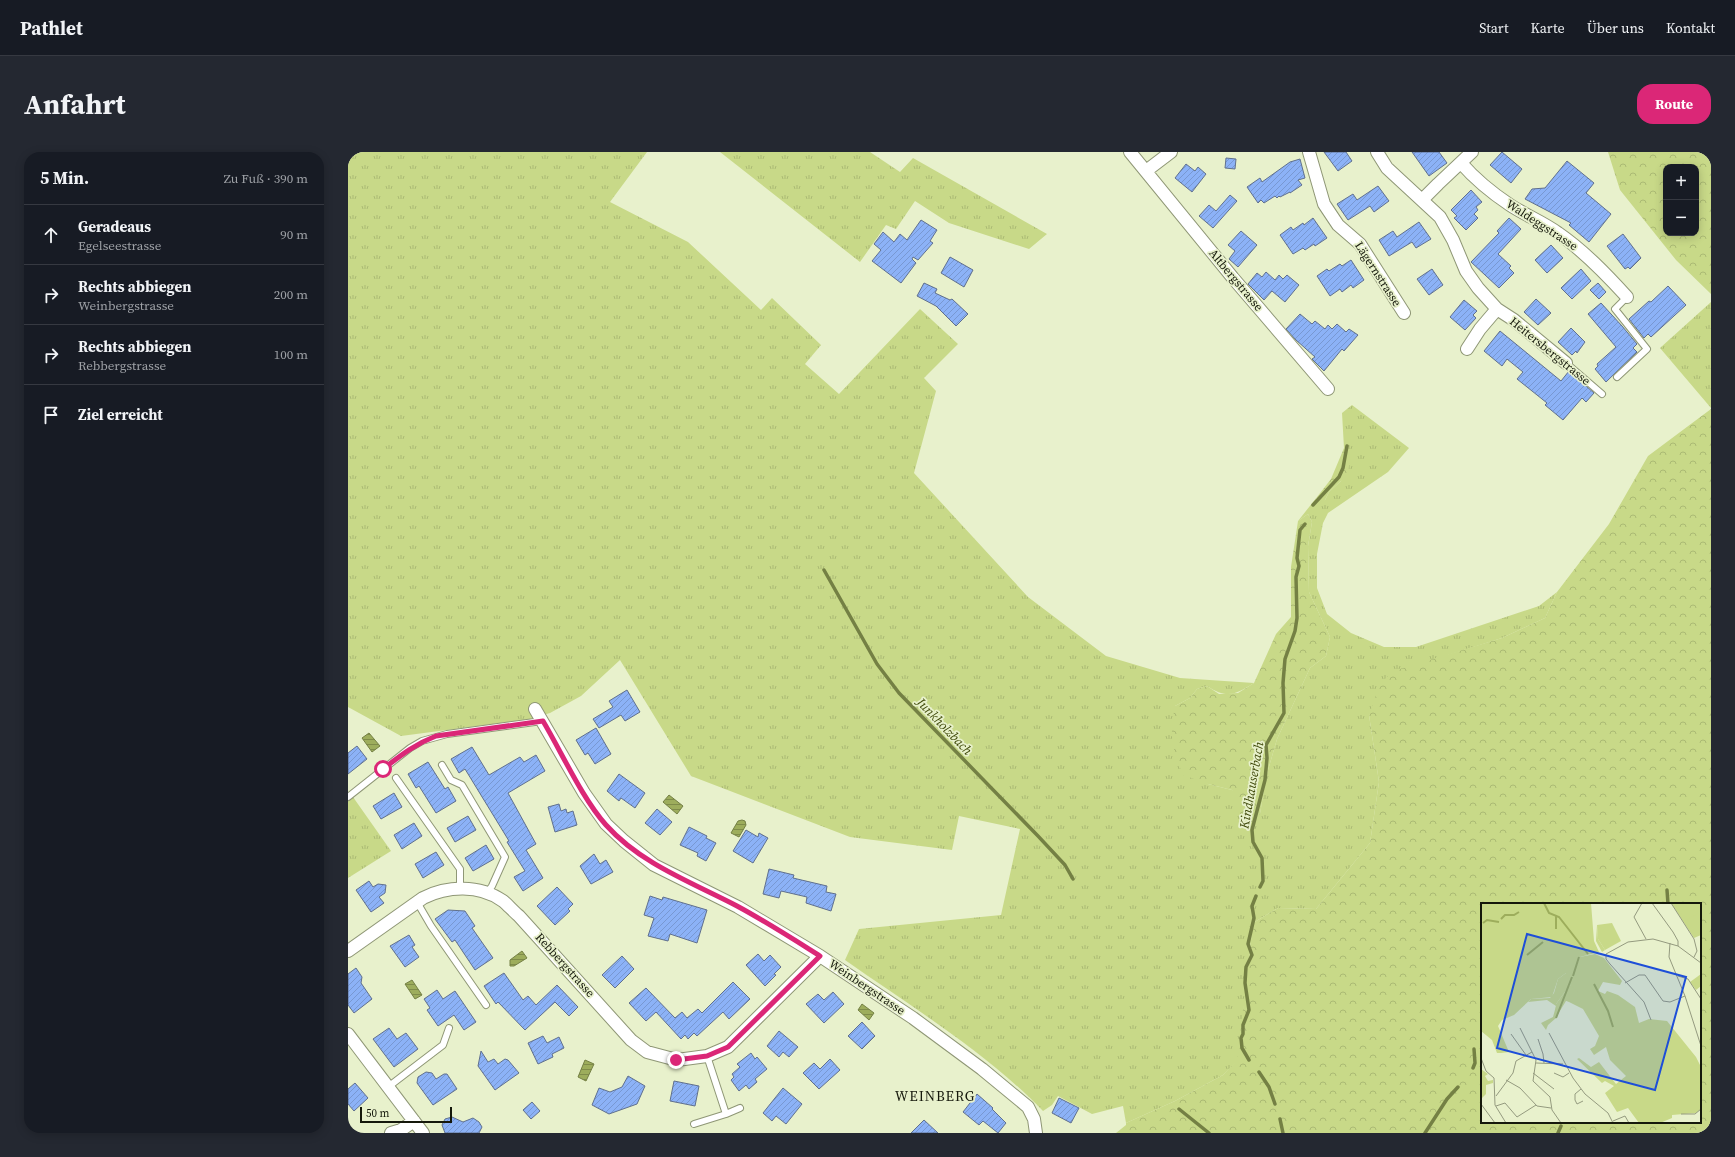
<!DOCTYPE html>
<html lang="de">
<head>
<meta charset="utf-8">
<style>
	:root { --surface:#171b24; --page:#242831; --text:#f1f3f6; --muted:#9ea1a6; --line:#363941; --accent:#db2777 }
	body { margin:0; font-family:"Source Serif 4",serif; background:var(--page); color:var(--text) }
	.controls { position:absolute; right:12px; top:12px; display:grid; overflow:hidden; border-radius:8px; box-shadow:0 2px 10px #0003 }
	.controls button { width:36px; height:36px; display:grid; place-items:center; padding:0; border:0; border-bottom:1px solid var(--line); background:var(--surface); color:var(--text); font:20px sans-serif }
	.scale { position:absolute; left:12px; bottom:10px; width:92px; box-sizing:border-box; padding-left:4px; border:2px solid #15180b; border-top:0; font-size:11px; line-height:14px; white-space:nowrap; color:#15180b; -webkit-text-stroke:3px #e8f1cc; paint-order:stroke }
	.stop { position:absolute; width:12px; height:12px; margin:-9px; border:3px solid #db2777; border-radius:50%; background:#fff }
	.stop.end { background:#db2777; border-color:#fff; box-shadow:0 1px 4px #0008 }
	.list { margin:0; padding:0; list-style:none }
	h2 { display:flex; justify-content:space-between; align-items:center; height:52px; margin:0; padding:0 16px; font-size:17px }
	h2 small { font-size:13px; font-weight:400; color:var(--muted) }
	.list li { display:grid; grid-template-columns:26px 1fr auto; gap:12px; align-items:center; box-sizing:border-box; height:60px; padding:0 16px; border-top:1px solid var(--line) }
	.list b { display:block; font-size:15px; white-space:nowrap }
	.list p { margin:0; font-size:13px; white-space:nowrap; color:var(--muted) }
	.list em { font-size:13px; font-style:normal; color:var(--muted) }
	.icon { flex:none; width:22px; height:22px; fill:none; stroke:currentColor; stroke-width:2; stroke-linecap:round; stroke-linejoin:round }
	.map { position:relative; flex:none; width:1363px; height:981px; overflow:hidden; border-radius:16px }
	header { display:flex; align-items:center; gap:24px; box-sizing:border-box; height:56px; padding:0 20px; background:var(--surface); border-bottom:1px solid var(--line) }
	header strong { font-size:19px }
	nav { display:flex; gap:22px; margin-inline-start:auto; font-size:14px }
	.intro { display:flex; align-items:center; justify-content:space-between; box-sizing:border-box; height:96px; padding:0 24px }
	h1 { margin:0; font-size:28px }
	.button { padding:10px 18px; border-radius:16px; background:var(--accent); color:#fff; font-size:14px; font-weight:700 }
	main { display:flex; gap:24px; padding:0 24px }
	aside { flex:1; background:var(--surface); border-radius:16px; box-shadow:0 2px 10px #0003 }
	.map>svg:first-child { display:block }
</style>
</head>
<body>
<header>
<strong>Pathlet</strong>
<nav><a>Start</a><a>Karte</a><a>Über uns</a><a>Kontakt</a></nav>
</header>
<div class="intro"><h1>Anfahrt</h1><a class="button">Route</a></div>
<main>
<aside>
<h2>5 Min.<small>Zu Fuß · 390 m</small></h2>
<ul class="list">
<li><svg class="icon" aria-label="ahead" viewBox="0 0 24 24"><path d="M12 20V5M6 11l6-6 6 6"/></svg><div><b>Geradeaus</b><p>Egelseestrasse</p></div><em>90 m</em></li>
<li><svg class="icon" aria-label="right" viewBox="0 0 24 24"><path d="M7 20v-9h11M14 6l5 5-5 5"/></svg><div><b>Rechts abbiegen</b><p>Weinbergstrasse</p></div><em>200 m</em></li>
<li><svg class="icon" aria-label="right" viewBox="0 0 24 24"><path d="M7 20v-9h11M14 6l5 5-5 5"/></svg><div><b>Rechts abbiegen</b><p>Rebbergstrasse</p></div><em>100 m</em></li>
<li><svg class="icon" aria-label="arrive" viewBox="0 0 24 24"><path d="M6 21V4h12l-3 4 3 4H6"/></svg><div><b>Ziel erreicht</b></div></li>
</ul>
</aside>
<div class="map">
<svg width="1363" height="981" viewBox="0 0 1363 981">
	<defs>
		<pattern id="grass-tufts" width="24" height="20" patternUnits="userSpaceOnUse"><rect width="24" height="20" fill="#c8d988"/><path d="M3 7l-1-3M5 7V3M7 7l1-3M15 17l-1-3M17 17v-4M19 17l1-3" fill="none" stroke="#abba74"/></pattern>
		<pattern id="forest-crowns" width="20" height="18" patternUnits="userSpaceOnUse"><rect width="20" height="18" fill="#c8d988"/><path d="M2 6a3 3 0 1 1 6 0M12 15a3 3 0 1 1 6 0" fill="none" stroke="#abba74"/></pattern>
		<pattern id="water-rules" width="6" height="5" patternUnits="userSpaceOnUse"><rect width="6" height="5" fill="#9dad5c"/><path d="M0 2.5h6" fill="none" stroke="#7f8c4a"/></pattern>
		<pattern id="building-hatch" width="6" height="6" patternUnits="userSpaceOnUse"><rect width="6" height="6" fill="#8cb2f7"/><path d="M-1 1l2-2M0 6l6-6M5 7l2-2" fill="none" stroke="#7898d2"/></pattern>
	</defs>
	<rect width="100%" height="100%" fill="#e8f1cc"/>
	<path fill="url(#grass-tufts)" d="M 0,0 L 299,0 L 262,50 L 340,90 L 413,158 L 424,146 L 473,193 L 457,212 L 491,242 L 572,157 L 610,192 L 576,226 L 588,239 L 566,321 L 680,445 L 758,504 L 832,526 L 906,531 C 887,543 879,547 859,534 L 849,537 L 842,546 L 827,554 L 860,632 L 884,638 L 912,662 L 918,625 L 929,587 L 962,516 L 978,504 L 982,485 L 961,440 L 960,394 L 964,370 L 960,362 L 950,369 L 969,345 L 968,349 L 977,348 L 981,340 L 993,329 L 1000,296 L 996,296 L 994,261 L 1004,253 L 1061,296 L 1040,320 L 980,361 L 975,371 L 969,402 L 969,436 L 979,462 L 1003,481 L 1036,495 L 1068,495 L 1191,454 L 1209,440 L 1197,466 L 1154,486 L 1100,503 L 1021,563 L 1031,630 L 1022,691 L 968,757 L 930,756 L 905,771 L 890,909 L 875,923 L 827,949 L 778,971 L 775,954 L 744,962 L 710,944 L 704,953 L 695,959 C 639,901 564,855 497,808 L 511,777 L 653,763 L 672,677 L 611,664 L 604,698 L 502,685 L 343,624 L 272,508 L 233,544 L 202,561 L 182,567 L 53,584 L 0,555 Z
		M 372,0 L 522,0 L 552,20 L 565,6 L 699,82 L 681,97 L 601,71 L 567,49 L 548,77 L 538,73 L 512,110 Z
		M 1363,150 L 1363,256 L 1312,196 Z
		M 5,645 L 43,699 L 0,726 L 0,648 Z"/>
	<path fill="url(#forest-crowns)" fill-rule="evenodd" d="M 1260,0 L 1363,0 L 1363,142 L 1328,108 L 1272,38 ZM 1318,15 L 1348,15 L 1348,81 L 1318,81 Z
		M 1363,257 L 1363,981 L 768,981 L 778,973 L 778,971 L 827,949 L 875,923 L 889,909 L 905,771 L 930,756 L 968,757 L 1022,691 L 1031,630 L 1021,563 L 1032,532 L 1045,519 L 1154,486 L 1197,466 L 1209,440 L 1261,372 L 1300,304 ZM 1134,752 L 1352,752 L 1352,970 L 1134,970 Z
		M 996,296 L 1003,298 L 1000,321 L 993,329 L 981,340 L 977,348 L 972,352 L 968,349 L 969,345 L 983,327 Z
		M 960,362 L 964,370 L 960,394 L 961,440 L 982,485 L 978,504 L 962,516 L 929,587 L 918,625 L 912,662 L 905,670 L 896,672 L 884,638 L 860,632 L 835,623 C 824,595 821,584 827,554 L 842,546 L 849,537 L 859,534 L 871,542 L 890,541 L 906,531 L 928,482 L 943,465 L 943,415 L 950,369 Z"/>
	<path fill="url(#water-rules)" stroke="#748044" d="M 21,581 L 32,594 L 24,600 L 14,586 Z
		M 321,643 L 335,654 L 329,662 L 315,650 Z
		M 394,668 L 397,669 L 398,673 L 391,685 L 383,681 L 390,669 Z
		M 174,799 L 179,806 L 166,814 L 162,814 L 162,808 Z
		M 64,828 L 74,843 L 67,847 L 57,832 Z
		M 514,852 L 526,861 L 521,868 L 510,858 Z
		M 237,908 L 246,912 L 238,929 L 230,925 Z"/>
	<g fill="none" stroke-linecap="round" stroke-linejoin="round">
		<path stroke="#748044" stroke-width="3.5" d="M 965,353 L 991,325 L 995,316 L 999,294
			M 476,418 L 529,512 L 551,541 L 690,684 L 717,713 L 725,727
			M 912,735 L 915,729 L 914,706 L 905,690 L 904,678 L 917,628 L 919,606 L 918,593 L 936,561 L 935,531 L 937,507 L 947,479 L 949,466 L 948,425 L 951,414 L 949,406 L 952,378 L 957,372
			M 1319,738 L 1320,752
			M 901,908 L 894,896 L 893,886 L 895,882 L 895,873 L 901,858 L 897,831 L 898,815 L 904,803 L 900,792 L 906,766 L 904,754 L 908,744
			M 1125,916 L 1127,911 L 1126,897
			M 911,920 L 921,935 L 927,952
			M 831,957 L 861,981
			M 932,967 L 935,981
			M 1077,981 L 1099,947 L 1110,935
			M 1210,981 L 1213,974"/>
	</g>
	<path fill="url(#building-hatch)" stroke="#60708d" d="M 976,0 L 998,0 L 1004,9 L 990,19 Z
		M 1064,0 L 1091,0 L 1099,11 L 1081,24 Z
		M 1154,0 L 1174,17 L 1163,31 L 1142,13 Z
		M 878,6 L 888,7 L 887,17 L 877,16 Z
		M 952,7 L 957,26 L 950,28 L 954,33 L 942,41 L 942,40 L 932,45 L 931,44 L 929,46 L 927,44 L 916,51 L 913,48 L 910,51 L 899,35 L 912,26 L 914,30 L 942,10 Z
		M 1219,9 L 1246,31 L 1238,41 L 1263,62 L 1241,90 L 1221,73 L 1223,71 L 1177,47 L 1184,37 L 1197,36 Z
		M 838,12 L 847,19 L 850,15 L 858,22 L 844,40 L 827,26 Z
		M 1030,34 L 1041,49 L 1026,60 L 1022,54 L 1000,68 L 989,52 L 1005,42 L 1009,48 Z
		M 1123,38 L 1134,50 L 1128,55 L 1130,58 L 1126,62 L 1130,66 L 1118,78 L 1106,66 L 1109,64 L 1103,58 Z
		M 882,43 L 889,49 L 865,76 L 851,64 L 861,53 L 868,59 Z
		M 965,66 L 979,86 L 967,94 L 966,92 L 957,98 L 955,96 L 945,102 L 932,83 L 943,75 L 945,78 L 955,71 L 956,73 Z
		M 1161,66 L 1173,77 L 1150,102 L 1163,114 L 1161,116 L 1166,121 L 1151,136 L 1123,110 L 1151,81 L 1149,79 Z
		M 573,68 L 589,78 L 582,89 L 585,91 L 570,108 L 565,105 L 564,107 L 568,111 L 553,131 L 524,109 L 533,98 L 526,92 L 535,80 L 546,90 L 552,82 L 559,88 Z
		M 1071,70 L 1083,87 L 1068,96 L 1064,90 L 1041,104 L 1031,88 L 1045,79 L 1049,85 Z
		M 893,79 L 909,93 L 890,115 L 881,107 L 887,99 L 880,93 Z
		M 1275,82 L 1293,106 L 1282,117 L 1280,115 L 1277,117 L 1259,94 Z
		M 1203,93 L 1215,106 L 1199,121 L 1187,108 Z
		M 602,105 L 625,118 L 616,135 L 593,121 Z
		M 1003,108 L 1016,128 L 1005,136 L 1003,133 L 994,140 L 992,137 L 982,144 L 969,124 L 979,117 L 981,119 L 992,112 L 994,114 Z
		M 1084,117 L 1095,133 L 1081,143 L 1069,127 Z
		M 1233,117 L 1243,129 L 1224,147 L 1213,136 Z
		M 918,120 L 927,128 L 931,123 L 935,127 L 939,123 L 951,133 L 937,150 L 924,139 L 916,148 L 900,132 L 909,121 L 914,125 Z
		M 576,131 L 589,137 L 587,141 L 602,148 L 604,147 L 620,162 L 608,174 L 588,154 L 569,144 Z
		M 1250,131 L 1258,140 L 1251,147 L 1242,138 Z
		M 1320,134 L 1338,153 L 1303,185 L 1300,182 L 1296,186 L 1281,167 L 1301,149 L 1303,150 Z
		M 1188,147 L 1203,161 L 1190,173 L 1176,160 Z
		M 1116,148 L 1129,159 L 1125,163 L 1128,166 L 1117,178 L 1102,165 Z
		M 1253,151 L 1274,174 L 1289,192 L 1285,196 L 1289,200 L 1258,230 L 1247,217 L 1250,214 L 1249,212 L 1268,195 L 1240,162 Z
		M 952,162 L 964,172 L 967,169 L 977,177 L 980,173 L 984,177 L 989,172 L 998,180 L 1001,177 L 1010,183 L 996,199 L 994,197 L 976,219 L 964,207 L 967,205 L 948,188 L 938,177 Z
		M 1223,176 L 1237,190 L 1229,201 L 1228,199 L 1224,203 L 1210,190 Z
		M 1152,179 L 1213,229 L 1221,219 L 1246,241 L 1238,250 L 1234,246 L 1215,268 L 1197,253 L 1199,251 L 1169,227 L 1175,220 L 1159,207 L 1154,214 L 1136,199 Z
		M 279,538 L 292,560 L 277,569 L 273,563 L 251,576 L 245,567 L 265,555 L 261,549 Z
		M 248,576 L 263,602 L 247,612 L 240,601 L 237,603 L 228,588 Z
		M 9,594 L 19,607 L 0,622 L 0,601 Z
		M 124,595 L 141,623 L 172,605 L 176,610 L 188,603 L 197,619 L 160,641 L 188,692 L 178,698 L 195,726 L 175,739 L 166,725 L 177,719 L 159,690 L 161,689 L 117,617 L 111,621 L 103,607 Z
		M 80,610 L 97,637 L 100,635 L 108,649 L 88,661 L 71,634 L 68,636 L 60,622 Z
		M 271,622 L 297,641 L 287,656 L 273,646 L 271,649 L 259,639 Z
		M 46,641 L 54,655 L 33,667 L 25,654 Z
		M 211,652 L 213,659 L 218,657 L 219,661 L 225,659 L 229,673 L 207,680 L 200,655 Z
		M 309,657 L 324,670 L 312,683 L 297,671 Z
		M 120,664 L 128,678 L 107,690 L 99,676 Z
		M 66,671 L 74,684 L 54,697 L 46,683 Z
		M 341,675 L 359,684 L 358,686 L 368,691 L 358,709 L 349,704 L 350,701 L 332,693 Z
		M 398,678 L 410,685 L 411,681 L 420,686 L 405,711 L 385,699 Z
		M 138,693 L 146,707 L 125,719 L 117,706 Z
		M 88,700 L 96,713 L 75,726 L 67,712 Z
		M 246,702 L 252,712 L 258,708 L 265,720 L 243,732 L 232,714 Z
		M 421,717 L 446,723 L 445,726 L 479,734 L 478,740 L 488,742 L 483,759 L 458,751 L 459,745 L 433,739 L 431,746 L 415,742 Z
		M 21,729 L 25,735 L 30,732 L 38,733 L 37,741 L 31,745 L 36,751 L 23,760 L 8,738 Z
		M 209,735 L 225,752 L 220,757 L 222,759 L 207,773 L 189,754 Z
		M 302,744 L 314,748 L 315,745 L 359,758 L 349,791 L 322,782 L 320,789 L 300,784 L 306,766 L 296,763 Z
		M 100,758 L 117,759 L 127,774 L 124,776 L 145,806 L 127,818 L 107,788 L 104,790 L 87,767 Z
		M 61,783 L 67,793 L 64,795 L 71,805 L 57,815 L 42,794 Z
		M 410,802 L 416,809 L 422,803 L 433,815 L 426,822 L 428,823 L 417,834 L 398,813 Z
		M 274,804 L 286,817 L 267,836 L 254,823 Z
		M 8,816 L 14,825 L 13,831 L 24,847 L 6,861 L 0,853 L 0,822 Z
		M 156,821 L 175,848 L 180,844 L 188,853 L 209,833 L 230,855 L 221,864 L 207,850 L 177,878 L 150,850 L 148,852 L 136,834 Z
		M 385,830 L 402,847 L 381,867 L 375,860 L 349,884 L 346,881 L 340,887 L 337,883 L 333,887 L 308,860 L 298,869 L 281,851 L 298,836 L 327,866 L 334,860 L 339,866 L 350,857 L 354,861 Z
		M 89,838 L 95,847 L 107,839 L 128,870 L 116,878 L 106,863 L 90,874 L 79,858 L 82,856 L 76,847 Z
		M 485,840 L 496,852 L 476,871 L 458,852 L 470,842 L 476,848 Z
		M 514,870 L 527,884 L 514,897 L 500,884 Z
		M 41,876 L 49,887 L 58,881 L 70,897 L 46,915 L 25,887 Z
		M 431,879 L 450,895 L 441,905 L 435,900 L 431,905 L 419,894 Z
		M 195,884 L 199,891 L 211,885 L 216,896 L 204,902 L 205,905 L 190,912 L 180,891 Z
		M 133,899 L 140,910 L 146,907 L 150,912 L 157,907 L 160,908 L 171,921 L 147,938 L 130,914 Z
		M 403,901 L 407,907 L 409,905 L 419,917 L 407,927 L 409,930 L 401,937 L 398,933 L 391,939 L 383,928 L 386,925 L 384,922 L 392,915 L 389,912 Z
		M 482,907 L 492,918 L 471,937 L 455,921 L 466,911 L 472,917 Z
		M 78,920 L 84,921 L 88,927 L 96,922 L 99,922 L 109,937 L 85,953 L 69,931 L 70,925 Z
		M 280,924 L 297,934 L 289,952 L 261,962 L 244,953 L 251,936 L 262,940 L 274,935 Z
		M 326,929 L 351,934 L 347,954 L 322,949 Z
		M 7,931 L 20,946 L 6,959 L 0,952 L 0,937 Z
		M 435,936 L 454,952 L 438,972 L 428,964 L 424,969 L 415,961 Z
		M 629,942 L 645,956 L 644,957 L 658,971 L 650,981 L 635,969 L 631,973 L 615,960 Z
		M 711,946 L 731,956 L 723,971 L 704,961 Z
		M 184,950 L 192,959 L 183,967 L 175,958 Z
		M 104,965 L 115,970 L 125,966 L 131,970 L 134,975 L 131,981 L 97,981 L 94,973 L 97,967 Z
		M 576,968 L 590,981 L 563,981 Z"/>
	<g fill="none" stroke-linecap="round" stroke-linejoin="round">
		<g stroke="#8f9776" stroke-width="8">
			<path id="lane" d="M 1218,211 L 1254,242
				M 1269,225 L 1299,197 L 1267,157 L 1279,145
				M 94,613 L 103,628 L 114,633 L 157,705 L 144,734 L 139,741
				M 48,626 L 112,717 L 112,736
				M 0,645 L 62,596 L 74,589 L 99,582 L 194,569
				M 69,750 L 83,774 L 138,853
				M 40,935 L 95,893 L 101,876
				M 378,962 L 392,956
				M 346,972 L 378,962 L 359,904"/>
		</g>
		<g stroke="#8f9776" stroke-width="14">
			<path id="street" d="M 782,0 L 885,126 L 980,237
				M 961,0 L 976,52 L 990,73 L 1012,92 L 1056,161
				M 1029,0 L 1039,16 L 1092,65 L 1105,88 L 1118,119 L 1130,136 L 1149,157 L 1166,168 L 1218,211
				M 1113,11 C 1127,27 1144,41 1162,53 C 1177,63 1195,70 1210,81 C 1236,99 1258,122 1279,145
				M 798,19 L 823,0
				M 1074,48 L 1090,32 L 1124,0
				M 1119,197 L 1132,177 L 1149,157
				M 187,557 L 236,641 L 258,672 L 276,689 L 306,713 L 390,755 L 472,804 L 565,866 L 634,917 L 680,955 L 686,967 L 688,981
				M 0,799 L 75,746 C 99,734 131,732 155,749 C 160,753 165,759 171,764 L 283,888 L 299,900 L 329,908 L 359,904 L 380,895 L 472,804
				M 0,882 L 75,981
				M 43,981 L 53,978 L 66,969"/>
		</g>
		<use href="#lane" stroke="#fff" stroke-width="6"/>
		<use href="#street" stroke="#fff" stroke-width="12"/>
	</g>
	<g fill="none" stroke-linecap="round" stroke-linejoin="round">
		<path stroke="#db2777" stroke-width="5" d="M 35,617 C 52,604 67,592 88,584 L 195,569 C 214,601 234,646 258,673 C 293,712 343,730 389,754 C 417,769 445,787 472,804 L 380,895 L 359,904 L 328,908"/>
	</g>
	<g text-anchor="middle" stroke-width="3.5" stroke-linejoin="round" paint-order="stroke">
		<g font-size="12" fill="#15180b" stroke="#e8f1cc">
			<text transform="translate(1194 73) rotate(33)" y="4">Waldeggstrasse</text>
			<text transform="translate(1030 122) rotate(57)" y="4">Lägernstrasse</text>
			<text transform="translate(888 128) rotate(50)" y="4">Altbergstrasse</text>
			<text transform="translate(1202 199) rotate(39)" y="4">Heitersbergstrasse</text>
			<text transform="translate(217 813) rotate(48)" y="4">Rebbergstrasse</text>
			<text transform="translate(519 835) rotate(34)" y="4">Weinbergstrasse</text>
		</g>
		<g font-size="13" font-style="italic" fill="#404a0b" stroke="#e8f1cc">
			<text transform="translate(597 574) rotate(46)" y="5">Junkholzbach</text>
			<text transform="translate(903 633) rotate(-80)" y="5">Kindhauserbach</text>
		</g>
		<g font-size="14" letter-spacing="1" fill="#15180b" stroke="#e8f1cc">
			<text x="587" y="949">WEINBERG</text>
		</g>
	</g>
	<g transform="translate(1133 751)">
		<rect width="220" height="220" fill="#e8f1cc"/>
		<path d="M 190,0 L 220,0 L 220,32 L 213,35 ZM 114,51 L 123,55 L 141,78 L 139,82 L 122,79 L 117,88 L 124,91 L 126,88 L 137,92 L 154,104 L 158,120 L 168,116 L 186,118 L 215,154 L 220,164 L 220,206 L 215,210 L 191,212 L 191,215 L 179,220 L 158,220 L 147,205 L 136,209 L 124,190 L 133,183 L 124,178 L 121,180 L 96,156 L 98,155 L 110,164 L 118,159 L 135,181 L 145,173 L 129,157 L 125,144 L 113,152 L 109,146 L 114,143 L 118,133 L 102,106 L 86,98 L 90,98 L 91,86 L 89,82 L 75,101 L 75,115 L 67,122 L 65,127 L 60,120 L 72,114 L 75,103 L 66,97 L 47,99 L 50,96 L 69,95 L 73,90 L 77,76 L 85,70 L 93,70 L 99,54 ZM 220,71 L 220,83 L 215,87 L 209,79 ZM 0,166 L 7,171 L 4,173 L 7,178 L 12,177 L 12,180 L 5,182 L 5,191 L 0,196 Z" fill="#c8d988"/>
		<path d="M 0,0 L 110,0 L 113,38 L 118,49 L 99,54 L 93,70 L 85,70 L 77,76 L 71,94 L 50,96 L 33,112 L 21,117 L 17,123 L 28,149 L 20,150 L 16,150 L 11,137 L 0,128 ZM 216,5 L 217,11 L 202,18 L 200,9 L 203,6 L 207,8 ZM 116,22 L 117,36 L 124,47 L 121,49 L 115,38 ZM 89,82 L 97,89 L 96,95 L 92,99 L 85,98 L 74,116 L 75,101 Z" fill="#c8d988"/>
		<path d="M 131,20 L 140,38 L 124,47 L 117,36 L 116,22 Z" fill="#c8d988"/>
		<path fill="none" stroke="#9dad5c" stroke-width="2" d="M 63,0 L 68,10 L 78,14 L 107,51M 75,12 L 75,26M 20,16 L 24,12 L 33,12 L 38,9M 2,20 L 6,17 L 18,19M 46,52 L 62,39M 92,73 L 98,54M 113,81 L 127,108 L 132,124M 75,115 L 91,74"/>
		<path fill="none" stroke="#949a7f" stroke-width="1" d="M 161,0 L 153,14 L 165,36M 171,0 L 192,29 L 197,38 L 197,43M 190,0 L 213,36 L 216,48 L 213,54M 189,40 L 188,54 L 204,93 L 220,143M 197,73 L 207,76 L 220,96M 144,80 L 158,72 L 164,72 L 182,98 L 189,99 L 204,93M 170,117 L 163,99 L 129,61 L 125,56 L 125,51 L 147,39 L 172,36 L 197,43 L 220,60M 39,125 L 55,157 L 52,178 L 69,194 L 71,207 L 80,220M 68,130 L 92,175 L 104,191 L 127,210 L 132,220M 30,131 L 45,152M 57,136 L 62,151 L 63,160M 0,155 L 5,168 L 13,175 L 14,202 L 25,220M 55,160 L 82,161M 52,170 L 73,186M 73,170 L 82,174 L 88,170M 25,177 L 39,185 L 56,203 L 70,205M 100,186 L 94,191 L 94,197 L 96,201 L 102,198M 15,193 L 32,170 L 35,158 L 51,149M 0,201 L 14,220M 15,203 L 24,200 L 36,214 L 55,202M 200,211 L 214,211 L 220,206M 132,218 L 144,213 L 148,220"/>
		<path fill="#1d4ed8" fill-opacity="0.15" stroke="#1d4ed8" stroke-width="2" d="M 46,31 L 205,74 L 174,187 L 16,145 Z"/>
		<rect width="220" height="220" fill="none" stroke="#15180b" stroke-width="2"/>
	</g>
</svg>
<div class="controls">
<button>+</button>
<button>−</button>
</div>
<div class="scale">50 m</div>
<div class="stop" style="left:35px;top:617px"></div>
<div class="stop end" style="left:328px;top:908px"></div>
</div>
</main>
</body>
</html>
